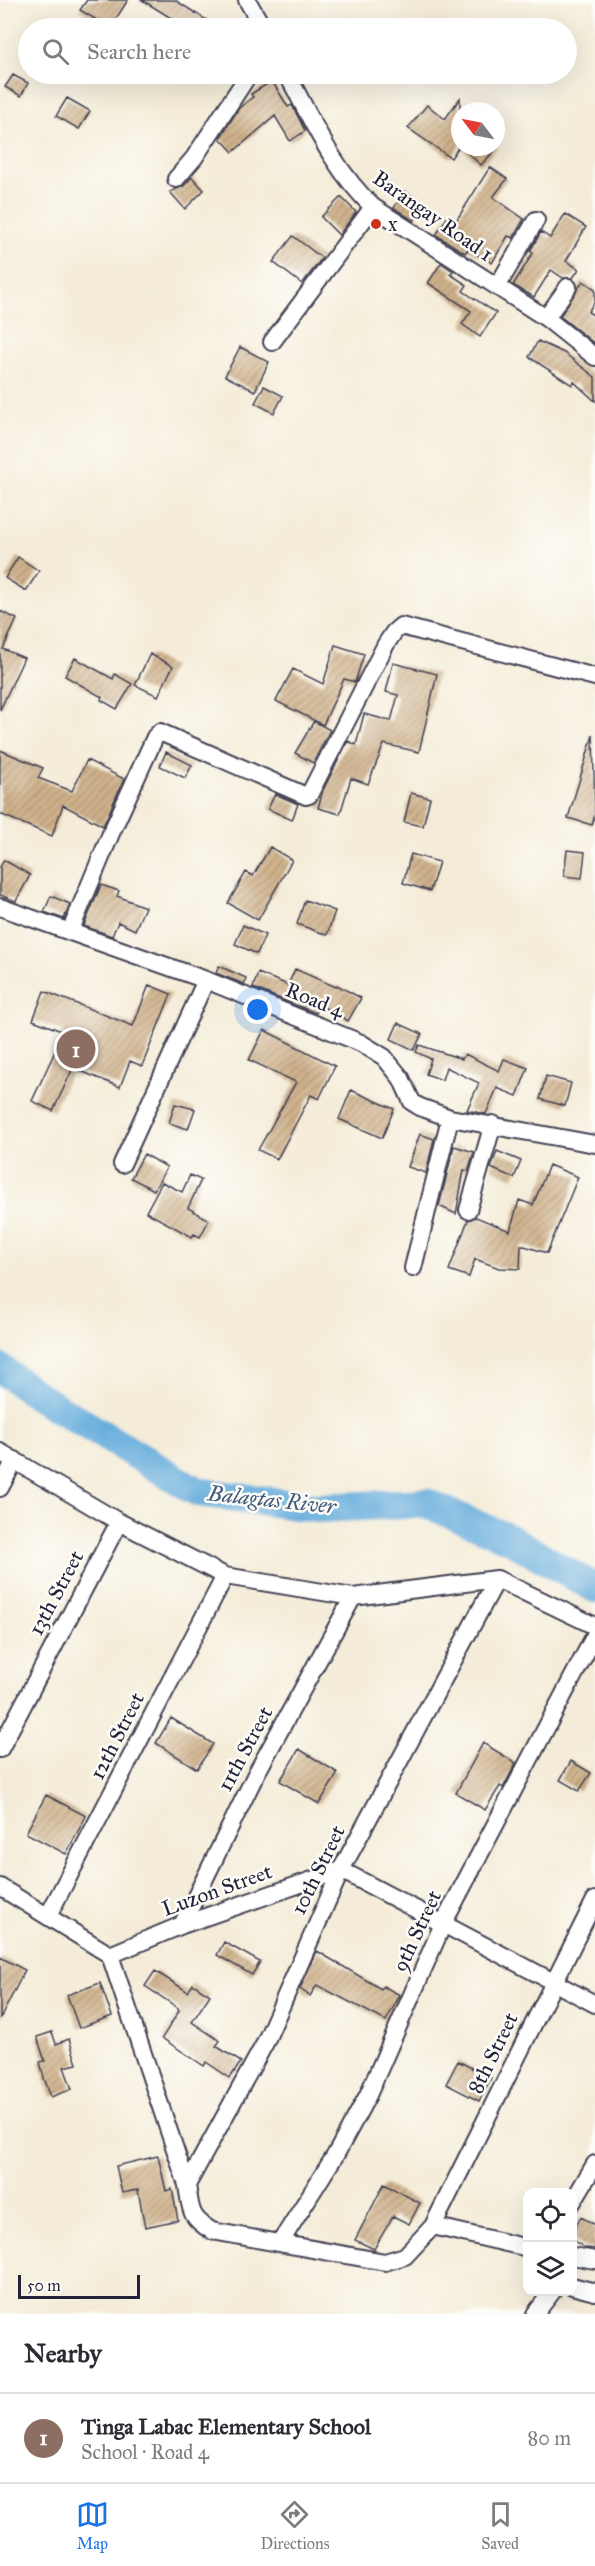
<!DOCTYPE html>
<html lang="en">
<head>
<meta charset="utf-8">
<style>
	:root { --surface:#fff; --page:#f7f7f7; --text:#2b2b33; --muted:#7c7c81; --line:#e1e1e2; --accent:#1a73e8 }
	body { margin:0; font-family:"IM FELL Great Primer",serif; background:var(--page); color:var(--text) }
	.controls { position:absolute; right:18px; bottom:18px; display:grid; overflow:hidden; border-radius:12px; box-shadow:0 6px 24px #0002 }
	.controls button { width:54px; height:54px; display:grid; place-items:center; padding:0; border:0; border-bottom:2px solid var(--line); background:var(--surface); color:var(--text); font:30px sans-serif }
	.compass { position:absolute; left:451px; top:102px; width:54px; height:54px; border-radius:50%; background:var(--surface); box-shadow:0 6px 24px #0002; rotate:302deg }
	.scale { position:absolute; left:18px; bottom:15px; width:122px; box-sizing:border-box; padding-left:6px; border:3px solid #22223b; border-top:0; font-size:16px; line-height:21px; white-space:nowrap; color:#22223b; -webkit-text-stroke:4px #fdfcf7; paint-order:stroke }
	.you { position:absolute; left:258px; top:1010px; width:21px; height:21px; margin:-15px; border:4px solid #fff; border-radius:50%; background:#1a73e8; box-shadow:0 0 0 9px #1a73e833 }
	.badge { display:grid; place-items:center; width:39px; height:39px; border-radius:50%; background:var(--accent); color:#fff; font-size:20px; font-weight:700 }
	.pin { position:absolute; translate:-50% -50%; border:3px solid #fff; box-shadow:0 2px 6px #0006 }
	.list { margin:0; padding:0; list-style:none }
	h2 { display:flex; justify-content:space-between; align-items:center; height:78px; margin:0; padding:0 24px; font-size:26px }
	h2 small { font-size:20px; font-weight:400; color:var(--muted) }
	.list li { display:grid; grid-template-columns:39px 1fr auto; gap:18px; align-items:center; box-sizing:border-box; height:90px; padding:0 24px; border-top:2px solid var(--line) }
	.list b { display:block; font-size:22px; white-space:nowrap }
	.list p { margin:0; font-size:20px; white-space:nowrap; color:var(--muted) }
	.list em { font-size:20px; font-style:normal; color:var(--muted) }
	.icon { flex:none; width:33px; height:33px; fill:none; stroke:currentColor; stroke-width:2; stroke-linecap:round; stroke-linejoin:round }
	.map { position:relative; flex:none; width:595px; height:2314px; overflow:hidden }
	.search { position:absolute; background:var(--surface); box-shadow:0 6px 24px #0002; left:18px; right:18px; top:18px; height:66px; display:flex; align-items:center; gap:15px; box-sizing:border-box; padding:0 21px; border-radius:33px; color:var(--muted); font-size:22px }
	.sheet { height:168px; background:var(--surface) }
	nav { display:flex; justify-content:space-around; align-items:center; box-sizing:border-box; height:84px; border-top:2px solid var(--line); background:var(--surface); font-size:16px; color:var(--muted) }
	nav a { display:grid; justify-items:center; gap:3px }
	nav .on { color:var(--accent) }
	.map>svg:first-child { display:block }
</style>
</head>
<body>
<div class="map">
<svg width="595" height="2314" viewBox="0 0 595 2314">
	<defs>
		<pattern id="building-hatch" width="6" height="6" patternUnits="userSpaceOnUse" patternTransform="scale(1.5)"><rect width="6" height="6" fill="#d0b28b"/><path d="M-1 1l2-2M0 6l6-6M5 7l2-2" fill="none" stroke="#a89073"/></pattern>
	</defs>
	<rect width="100%" height="100%" fill="#fdfcf7"/>
	<filter id="ink" filterUnits="userSpaceOnUse"><feTurbulence type="fractalNoise" baseFrequency=".0167" numOctaves="2"/><feDisplacementMap in="SourceGraphic" scale="12" xChannelSelector="R" yChannelSelector="G"/><feConvolveMatrix kernelMatrix="1 2 1 2 8 2 1 2 1" color-interpolation-filters="sRGB"/></filter>
	<filter id="wash" filterUnits="userSpaceOnUse"><feTurbulence type="fractalNoise" baseFrequency=".008" numOctaves="4" result="noise"/><feDisplacementMap in="SourceGraphic" scale="24" xChannelSelector="R" yChannelSelector="G"/><feGaussianBlur stdDeviation="1.35" result="paint"/><feColorMatrix in="noise" values="0 0 0 0 0 0 0 0 0 0 0 0 0 0 0 0 0 1.4 0 .05"/><feComposite in="paint" operator="in"/></filter>
	<g filter="url(#wash)">
		<rect width="100%" height="100%" fill="#f4ecd8"/>
		<g fill="none" stroke-linecap="round" stroke-linejoin="round">
			<path stroke="#67addd" stroke-width="30" d="M 0,1368 L 38,1396 L 198,1492 L 317,1508 L 426,1503 L 512,1540 L 595,1588"/>
		</g>
		<g id="blocks">
			<path fill="url(#building-hatch)" d="M 87,0 L 128,0 L 110,28 L 80,10 Z
				M 142,0 L 175,0 L 219,28 L 171,28 L 176,21 Z
				M 13,75 L 28,83 L 21,96 L 5,87 Z
				M 272,81 L 288,107 L 292,105 L 305,131 L 290,141 L 275,116 L 233,152 L 220,138 L 239,108 L 253,97 L 251,94 Z
				M 67,98 L 90,111 L 79,129 L 56,116 Z
				M 460,98 L 460,145 L 451,158 L 408,128 L 427,105 L 445,119 Z
				M 461,147 L 498,147 L 481,165 Z
				M 490,167 L 507,179 L 493,197 L 524,219 L 513,238 L 508,236 L 492,263 L 468,249 L 465,253 L 436,235 L 448,216 L 456,221 Z
				M 192,177 L 204,190 L 185,209 L 170,192 L 184,186 Z
				M 404,191 L 424,203 L 414,221 L 394,208 Z
				M 341,197 L 356,212 L 339,235 L 321,217 Z
				M 565,214 L 586,227 L 566,261 L 579,269 L 573,278 L 563,278 L 551,270 L 534,297 L 513,285 L 533,253 L 530,251 L 541,232 L 550,238 Z
				M 293,236 L 322,258 L 302,284 L 273,262 Z
				M 441,263 L 453,271 L 450,274 L 467,285 L 463,291 L 496,313 L 480,337 L 462,324 L 471,311 L 428,283 Z
				M 583,281 L 595,289 L 595,301 L 588,312 L 595,316 L 595,344 L 560,316 Z
				M 538,341 L 564,353 L 595,377 L 595,401 L 574,382 L 572,385 L 529,357 Z
				M 240,347 L 269,362 L 255,391 L 225,376 Z
				M 264,386 L 283,396 L 274,413 L 255,403 Z
				M 18,557 L 39,571 L 26,591 L 5,578 Z
				M 0,611 L 17,619 L 3,649 L 24,658 L 0,710 Z
				M 335,645 L 364,654 L 355,682 L 344,679 L 323,725 L 276,701 L 293,669 L 323,684 Z
				M 150,654 L 173,666 L 158,696 L 135,685 Z
				M 75,658 L 113,679 L 115,674 L 132,684 L 117,709 L 101,700 L 102,697 L 65,676 Z
				M 393,663 L 437,674 L 419,752 L 384,744 L 368,784 L 351,778 L 340,814 L 318,808 L 323,790 L 348,741 L 356,745 L 364,714 L 391,721 L 398,695 L 386,692 Z
				M 314,721 L 330,730 L 313,763 L 295,753 Z
				M 593,735 L 595,814 L 592,825 L 568,818 Z
				M 0,750 L 43,768 L 38,778 L 72,791 L 87,760 L 124,779 L 103,826 L 63,805 L 52,836 L 0,814 Z
				M 166,752 L 192,765 L 185,778 L 160,766 Z
				M 411,793 L 430,798 L 423,826 L 404,822 Z
				M 275,794 L 298,804 L 292,820 L 268,809 Z
				M 270,847 L 292,860 L 258,920 L 228,903 L 246,872 L 253,876 Z
				M 567,850 L 585,852 L 582,878 L 564,876 Z
				M 411,854 L 439,862 L 430,891 L 403,883 Z
				M 4,860 L 30,875 L 16,901 L 0,895 L 0,867 Z
				M 101,885 L 119,891 L 117,896 L 145,907 L 135,930 L 118,922 L 112,936 L 84,926 Z
				M 51,896 L 70,904 L 64,919 L 44,912 Z
				M 305,900 L 335,911 L 327,935 L 297,924 Z
				M 243,925 L 265,935 L 257,954 L 235,944 Z
				M 219,966 L 246,978 L 244,984 L 216,973 Z
				M 295,969 L 336,987 L 337,985 L 361,998 L 348,1021 L 320,1005 L 316,1013 L 253,988 L 258,973 L 288,985 Z
				M 149,985 L 171,994 L 142,1066 L 130,1061 L 120,1087 L 73,1068 L 53,1111 L 32,1101 L 64,1032 L 33,1020 L 44,991 L 133,1026 Z
				M 398,1023 L 422,1034 L 414,1050 L 391,1039 Z
				M 264,1030 L 335,1066 L 319,1099 L 311,1095 L 277,1159 L 258,1150 L 296,1082 L 249,1060 Z
				M 419,1045 L 462,1059 L 465,1054 L 499,1071 L 504,1059 L 528,1068 L 517,1096 L 497,1088 L 486,1114 L 467,1110 L 479,1083 L 446,1067 L 442,1080 L 426,1074 L 431,1059 L 416,1052 Z
				M 546,1076 L 571,1083 L 565,1106 L 540,1099 Z
				M 351,1090 L 394,1109 L 382,1138 L 339,1119 Z
				M 175,1104 L 195,1109 L 188,1129 L 169,1123 Z
				M 420,1134 L 434,1139 L 426,1173 L 408,1167 Z
				M 454,1146 L 474,1152 L 468,1171 L 464,1170 L 456,1214 L 439,1206 Z
				M 497,1151 L 521,1161 L 514,1178 L 491,1168 Z
				M 144,1154 L 167,1167 L 154,1190 L 131,1178 Z
				M 549,1165 L 578,1177 L 547,1253 L 521,1245 L 520,1269 L 499,1268 L 475,1259 L 469,1277 L 449,1270 L 468,1220 L 476,1217 L 510,1231 L 519,1200 L 533,1205 Z
				M 190,1175 L 201,1180 L 188,1208 L 209,1220 L 200,1237 L 194,1234 L 192,1237 L 146,1212 L 162,1182 L 182,1192 Z
				M 171,1718 L 213,1744 L 197,1769 L 156,1743 Z
				M 483,1743 L 516,1763 L 503,1788 L 500,1786 L 485,1810 L 456,1793 Z
				M 299,1749 L 338,1773 L 319,1804 L 280,1781 Z
				M 571,1761 L 591,1773 L 579,1791 L 560,1780 Z
				M 46,1795 L 86,1816 L 66,1854 L 26,1833 Z
				M 224,1942 L 260,1962 L 252,1975 L 217,1955 Z
				M 317,1951 L 381,1989 L 383,1986 L 400,1995 L 386,2021 L 317,1985 L 310,1996 L 300,1989 Z
				M 0,1957 L 25,1970 L 0,2019 Z
				M 155,1971 L 188,1992 L 193,1984 L 210,1995 L 192,2022 L 220,2041 L 216,2046 L 241,2062 L 230,2078 L 206,2062 L 204,2066 L 162,2038 L 179,2011 L 178,2008 L 145,1986 Z
				M 100,1983 L 112,2016 L 79,2028 L 67,1995 Z
				M 52,2032 L 56,2044 L 69,2039 L 77,2064 L 64,2067 L 72,2089 L 51,2097 L 44,2078 L 40,2062 L 45,2061 L 37,2037 Z
				M 458,2061 L 491,2078 L 479,2101 L 446,2084 Z
				M 158,2156 L 166,2191 L 172,2189 L 178,2220 L 145,2227 L 138,2190 L 122,2193 L 116,2166 Z
				M 384,2184 L 420,2203 L 409,2224 L 393,2216 L 374,2249 L 355,2240 Z
				M 581,2217 L 595,2225 L 595,2249 L 585,2248 L 573,2240 L 573,2231 Z"/>
		</g>
	</g>
	<g filter="url(#ink)">
		<use href="#blocks" fill-opacity="0" stroke="#424053" stroke-width="1.5"/>
		<g fill="none" stroke-linecap="round" stroke-linejoin="round">
			<g stroke="#424053" stroke-width="20">
				<path id="minor" d="M 247,0 L 263,28
					M 287,74 C 313,122 333,169 373,207 L 546,318 L 595,357
					M 176,179 L 194,158 L 249,74
					M 497,287 L 536,220
					M 546,318 L 568,287
					M 272,342 L 373,207
					M 0,907 L 206,980 L 361,1043 L 384,1057 L 401,1078 L 412,1102 L 420,1107 L 450,1118 L 595,1144
					M 70,932 L 112,831 L 155,737 L 160,732 L 306,796 L 309,795 L 386,644 L 394,632 L 401,626 L 595,677
					M 122,1164 L 206,980
					M 468,1210 L 493,1124
					M 413,1268 L 450,1118
					M 0,1452 L 119,1522 L 225,1576 L 353,1597 L 497,1579 L 595,1626
					M 0,1488 L 15,1460
					M 0,1749 L 119,1522
					M 0,1887 L 110,1955 L 187,2185 C 191,2210 189,2217 212,2231 L 385,2262 L 405,2256 L 433,2226 L 528,2248
					M 48,1916 L 225,1576
					M 182,1925 L 256,1774 L 353,1597
					M 110,1955 L 182,1925 L 341,1870 L 595,2004
					M 187,2185 L 265,2043 L 341,1870 L 497,1579
					M 572,2203 L 595,2164
					M 433,2226 L 595,1900
					M 280,2243 L 336,2154 L 368,2095 L 443,1924 L 595,1635
					M 572,2256 L 595,2260
					M 572,2286 L 595,2292
					M 535,2314 L 552,2292"/>
			</g>
			<use href="#minor" stroke="#fff" stroke-width="16"/>
		</g>
	</g>
	<circle fill="#c8321e" stroke="#fdfcf7" stroke-width="2" cx="376" cy="224" r="6"/>
	<g text-anchor="middle" stroke-width="5" stroke-linejoin="round" paint-order="stroke">
		<g font-size="21" fill="#22223b" stroke="#fdfcf7">
			<text transform="translate(433 216) rotate(35)" y="7">Barangay Road 1</text>
			<text transform="translate(315 1000) rotate(22)" y="7">Road 4</text>
			<text transform="translate(56 1593) rotate(-62)" y="7">13th Street</text>
			<text transform="translate(117 1736) rotate(-63)" y="7">12th Street</text>
			<text transform="translate(245 1749) rotate(-62)" y="7">11th Street</text>
			<text transform="translate(318 1870) rotate(-64)" y="7">10th Street</text>
			<text transform="translate(217 1890) rotate(-20)" y="7">Luzon Street</text>
			<text transform="translate(417 1931) rotate(-65)" y="7">9th Street</text>
			<text transform="translate(493 2053) rotate(-64)" y="7">8th Street</text>
		</g>
		<g font-size="21" fill="#22223b" stroke="#fdfcf7" text-anchor="start">
			<text x="388" y="231">x</text>
		</g>
		<g font-size="22" font-style="italic" fill="#3e5a7c" stroke="#fdfcf7">
			<text transform="translate(272 1499) rotate(6)" y="8">Balagtas River</text>
		</g>
	</g>
</svg>
<div class="controls">
<button><svg class="icon" aria-label="locate" viewBox="0 0 24 24"><circle cx="12" cy="12" r="6"/><path d="M12 2v4M12 18v4M2 12h4M18 12h4"/></svg></button>
<button><svg class="icon" aria-label="layers" viewBox="0 0 24 24"><path d="M12 4l9 5-9 5-9-5zM3 14l9 5 9-5"/></svg></button>
</div>
<svg class="compass" viewBox="-18 -18 36 36"><path d="M0-13l5 13h-10z" fill="#e53935"/><path d="M0 13l5-13h-10z" fill="#7c7c81"/></svg>
<div class="scale">50 m</div>
<div class="you"></div>
<div class="pin badge" style="left:76px;top:1049px;background:#8d6e63">1</div>
<div class="search"><svg class="icon" aria-label="search" viewBox="0 0 24 24"><circle cx="10" cy="10" r="6"/><path d="M15 15l6 6"/></svg>Search here</div>
</div>
<section class="sheet">
<h2>Nearby<small></small></h2>
<ul class="list">
<li><span class="badge" style="background:#8d6e63">1</span><div><b>Tinga Labac Elementary School</b><p>School · Road 4</p></div><em>80 m</em></li>
</ul>
</section>
<nav>
<a class="on"><svg class="icon" aria-label="map" viewBox="0 0 24 24"><path d="M3 6l6-2 6 2 6-2v14l-6 2-6-2-6 2zM9 4v14M15 6v14"/></svg>Map</a>
<a><svg class="icon" aria-label="directions" viewBox="0 0 24 24"><path d="M12 3l9 9-9 9-9-9zM9 14v-3h6M13 9l2 2-2 2"/></svg>Directions</a>
<a><svg class="icon" aria-label="saved" viewBox="0 0 24 24"><path d="M7 4h10v16l-5-4-5 4z"/></svg>Saved</a>
</nav>
</body>
</html>
